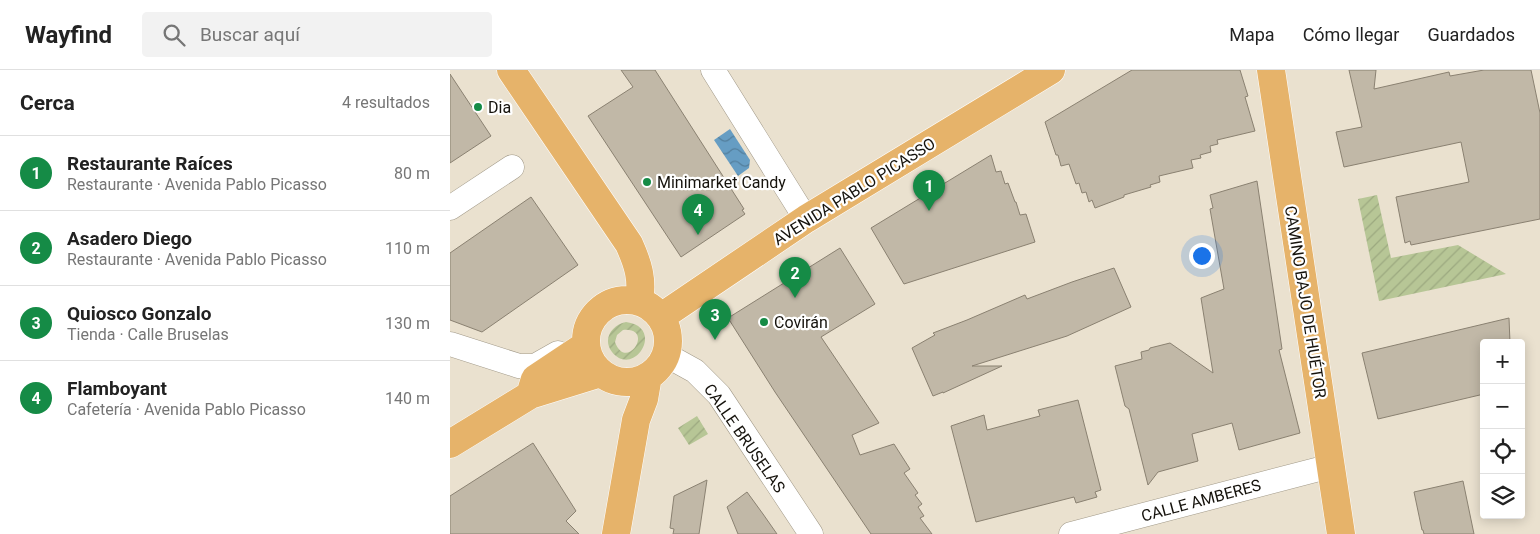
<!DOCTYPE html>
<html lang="es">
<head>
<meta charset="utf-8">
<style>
	:root { --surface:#fff; --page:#f2f2f2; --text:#222; --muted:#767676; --line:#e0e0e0; --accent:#158b46 }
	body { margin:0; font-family:Roboto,sans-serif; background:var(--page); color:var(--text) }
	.controls { position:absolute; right:15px; bottom:15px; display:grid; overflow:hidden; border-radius:5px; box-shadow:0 2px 12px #0003 }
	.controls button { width:45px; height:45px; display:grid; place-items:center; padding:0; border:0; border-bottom:1px solid var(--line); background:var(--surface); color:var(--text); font:25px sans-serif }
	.you { position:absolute; left:751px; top:185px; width:18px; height:18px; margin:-12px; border:4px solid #fff; border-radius:50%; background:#1a73e8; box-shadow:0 0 0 8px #1a73e833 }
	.badge { display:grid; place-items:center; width:32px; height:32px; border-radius:50%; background:var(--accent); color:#fff; font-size:16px; font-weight:700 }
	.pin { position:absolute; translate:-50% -41px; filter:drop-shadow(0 1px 2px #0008) }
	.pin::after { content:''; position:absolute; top:26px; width:18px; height:15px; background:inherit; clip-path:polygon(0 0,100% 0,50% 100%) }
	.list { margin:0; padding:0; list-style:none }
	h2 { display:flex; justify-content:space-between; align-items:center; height:65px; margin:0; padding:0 20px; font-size:21px }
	h2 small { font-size:16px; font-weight:400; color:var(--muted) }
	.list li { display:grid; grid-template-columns:32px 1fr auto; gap:15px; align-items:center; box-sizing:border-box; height:75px; padding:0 20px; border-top:1px solid var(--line) }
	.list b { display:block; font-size:19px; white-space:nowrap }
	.list p { margin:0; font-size:16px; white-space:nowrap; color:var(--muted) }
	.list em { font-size:16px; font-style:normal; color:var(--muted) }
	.icon { flex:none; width:28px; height:28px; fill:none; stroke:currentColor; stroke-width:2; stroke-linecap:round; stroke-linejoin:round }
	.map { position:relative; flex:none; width:1090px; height:464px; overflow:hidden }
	header { display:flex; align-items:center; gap:30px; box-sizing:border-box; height:70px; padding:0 25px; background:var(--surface); border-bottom:1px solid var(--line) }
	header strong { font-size:24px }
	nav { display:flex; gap:28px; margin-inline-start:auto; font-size:18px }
	.search { width:350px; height:45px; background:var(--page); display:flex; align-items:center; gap:12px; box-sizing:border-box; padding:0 18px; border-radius:5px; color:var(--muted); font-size:19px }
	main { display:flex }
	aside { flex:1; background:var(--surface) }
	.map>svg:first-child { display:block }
</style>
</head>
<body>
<header>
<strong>Wayfind</strong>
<div class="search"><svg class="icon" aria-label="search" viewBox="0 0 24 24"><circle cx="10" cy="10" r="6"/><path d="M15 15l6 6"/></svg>Buscar aquí</div>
<nav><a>Mapa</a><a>Cómo llegar</a><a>Guardados</a></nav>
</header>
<main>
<aside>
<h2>Cerca<small>4 resultados</small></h2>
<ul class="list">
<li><span class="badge">1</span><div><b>Restaurante Raíces</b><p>Restaurante · Avenida Pablo Picasso</p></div><em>80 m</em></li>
<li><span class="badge">2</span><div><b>Asadero Diego</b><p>Restaurante · Avenida Pablo Picasso</p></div><em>110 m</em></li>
<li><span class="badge">3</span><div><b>Quiosco Gonzalo</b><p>Tienda · Calle Bruselas</p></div><em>130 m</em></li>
<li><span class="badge">4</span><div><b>Flamboyant</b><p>Cafetería · Avenida Pablo Picasso</p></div><em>140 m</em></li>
</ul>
</aside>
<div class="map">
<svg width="1090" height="464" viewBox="0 0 1090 464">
	<defs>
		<pattern id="garden-furrows" width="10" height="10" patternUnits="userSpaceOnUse" patternTransform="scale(1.25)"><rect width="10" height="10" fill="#b7c696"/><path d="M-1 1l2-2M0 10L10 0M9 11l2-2" fill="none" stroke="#9ca980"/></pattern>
		<pattern id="water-waves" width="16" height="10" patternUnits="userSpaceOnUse" patternTransform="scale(1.25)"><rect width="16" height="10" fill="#669dc3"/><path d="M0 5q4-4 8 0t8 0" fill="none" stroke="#537f9d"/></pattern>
	</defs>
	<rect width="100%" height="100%" fill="#eae1cf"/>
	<path fill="url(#garden-furrows)" fill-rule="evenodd" d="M 927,125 L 941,188 L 1008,175 L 1056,204 L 929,231 L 908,129 Z
		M 176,252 C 216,257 184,309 162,282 C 152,269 162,255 176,252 ZM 173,260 C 206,257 176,303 165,272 L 167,265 Z
		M 247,346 L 258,364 L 239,375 L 228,358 Z"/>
	<path fill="url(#water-waves)" d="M 280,59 L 300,90 L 299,98 L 288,106 L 264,70 Z"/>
	<path fill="#c1b8a7" stroke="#8a8171" d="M 171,0 L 205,0 L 294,139 L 292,140 L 295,144 L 231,187 L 138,46 L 183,17 Z
		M 682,0 L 790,0 L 798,26 L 795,27 L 805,61 L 767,70 L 768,74 L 760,76 L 761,82 L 750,85 L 751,88 L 741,90 L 743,98 L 709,106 L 710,112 L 700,115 L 701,117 L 674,125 L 674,127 L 645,138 L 642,130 L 639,132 L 636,122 L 632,123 L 629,113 L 626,114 L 619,94 L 611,96 L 608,85 L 606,85 L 595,52 Z
		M 899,0 L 926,0 L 924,19 L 999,2 L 1000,6 L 1034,0 L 1081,0 L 1090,43 L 1090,149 L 961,175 L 960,171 L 955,173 L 946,127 L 1019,112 L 1011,72 L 894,97 L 886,62 L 912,57 Z
		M 0,4 L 41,66 L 0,93 Z
		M 541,85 L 546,102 L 551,101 L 555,114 L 558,113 L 565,132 L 566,132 L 570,145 L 576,144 L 585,172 L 454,214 L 421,158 Z
		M 807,111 L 832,279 L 829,280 L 850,363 L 789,380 L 782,353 L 742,364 L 748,391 L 708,402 L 698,415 L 679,339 L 675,336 L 665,296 L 692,289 L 691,282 L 699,280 L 700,278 L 720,273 L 763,303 L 751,228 L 774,219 L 760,139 L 763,138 L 760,125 Z
		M 81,127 L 128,195 L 32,262 L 0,250 L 0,183 Z
		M 390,178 L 425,234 L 371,267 L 429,353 L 402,365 L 410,385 L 444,374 L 460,399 L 454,403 L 468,423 L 465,425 L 472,434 L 468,437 L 474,446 L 470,448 L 482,464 L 421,464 L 325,322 L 278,248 Z
		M 664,198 L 681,237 L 617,266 L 522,296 L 552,296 L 493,323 L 493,322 L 483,326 L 462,278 L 485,265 L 483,263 L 517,250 L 575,225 L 577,229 L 622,212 Z
		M 1059,248 L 1060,273 L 1034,273 L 1034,324 L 928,349 L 912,283 Z
		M 628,330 L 651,420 L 645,422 L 647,427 L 626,433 L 624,427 L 526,452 L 501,356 L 534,345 L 537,360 L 590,346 L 588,340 Z
		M 83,373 L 126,441 L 116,451 L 129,464 L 0,464 L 0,426 Z
		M 257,410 L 249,464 L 223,464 L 224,459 L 220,458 L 224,426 Z
		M 1013,411 L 1024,464 L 974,464 L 973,460 L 972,460 L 964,422 Z
		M 297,422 L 313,444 L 327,464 L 288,464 L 277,437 Z"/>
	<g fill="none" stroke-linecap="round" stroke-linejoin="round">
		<g stroke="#a19988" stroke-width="25">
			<path id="minor" d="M 263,0 L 356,149
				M 0,138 L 62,97
				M 0,274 L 69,296 L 85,296 L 108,283
				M 216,285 L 245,301 L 269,325 L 361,464
				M 621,464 L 881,396"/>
		</g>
		<g stroke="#fff" stroke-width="29">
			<path id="major" d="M 61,0 L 179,174 C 188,194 193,209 189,232
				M 821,0 L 891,464
				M136 271a41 41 0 1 1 82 0a41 41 0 1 1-82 0Z
				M 211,247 L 356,149 L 601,0
				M 80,325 L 85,309 L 136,275
				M 0,374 L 80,325 L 151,303
				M 166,464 L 186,350 L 194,329 L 198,306"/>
		</g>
		<use href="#minor" stroke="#fff" stroke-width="24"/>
		<use href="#major" stroke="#e6b36a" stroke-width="28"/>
	</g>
	<g fill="#158b46" stroke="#fff" stroke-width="2">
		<circle cx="28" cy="37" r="5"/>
		<circle cx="197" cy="112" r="5"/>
		<circle cx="314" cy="252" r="5"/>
	</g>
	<g text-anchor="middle" stroke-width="4.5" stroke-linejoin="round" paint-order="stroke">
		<g font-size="16" fill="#15120c" stroke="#fff" text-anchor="start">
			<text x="38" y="43">Dia</text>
			<text x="207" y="118">Minimarket Candy</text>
			<text x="324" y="258">Covirán</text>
		</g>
		<g font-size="16" fill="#15120c" stroke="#fff">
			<text transform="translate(404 121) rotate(-32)" y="6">AVENIDA PABLO PICASSO</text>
			<text transform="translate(856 232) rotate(81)" y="6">CAMINO BAJO DE HUÉTOR</text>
			<text transform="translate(295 368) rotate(55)" y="6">CALLE BRUSELAS</text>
			<text transform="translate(751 430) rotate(-15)" y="6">CALLE AMBERES</text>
		</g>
	</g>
</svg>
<div class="controls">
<button>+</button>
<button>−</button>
<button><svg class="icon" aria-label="locate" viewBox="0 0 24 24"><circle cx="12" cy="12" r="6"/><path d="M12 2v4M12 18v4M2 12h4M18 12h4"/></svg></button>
<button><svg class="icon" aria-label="layers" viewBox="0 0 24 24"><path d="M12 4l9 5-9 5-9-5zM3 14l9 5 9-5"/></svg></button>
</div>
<div class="you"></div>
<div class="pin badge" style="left:479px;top:141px">1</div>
<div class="pin badge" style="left:345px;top:228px">2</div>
<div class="pin badge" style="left:265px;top:270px">3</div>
<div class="pin badge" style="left:248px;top:165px">4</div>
</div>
</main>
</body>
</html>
